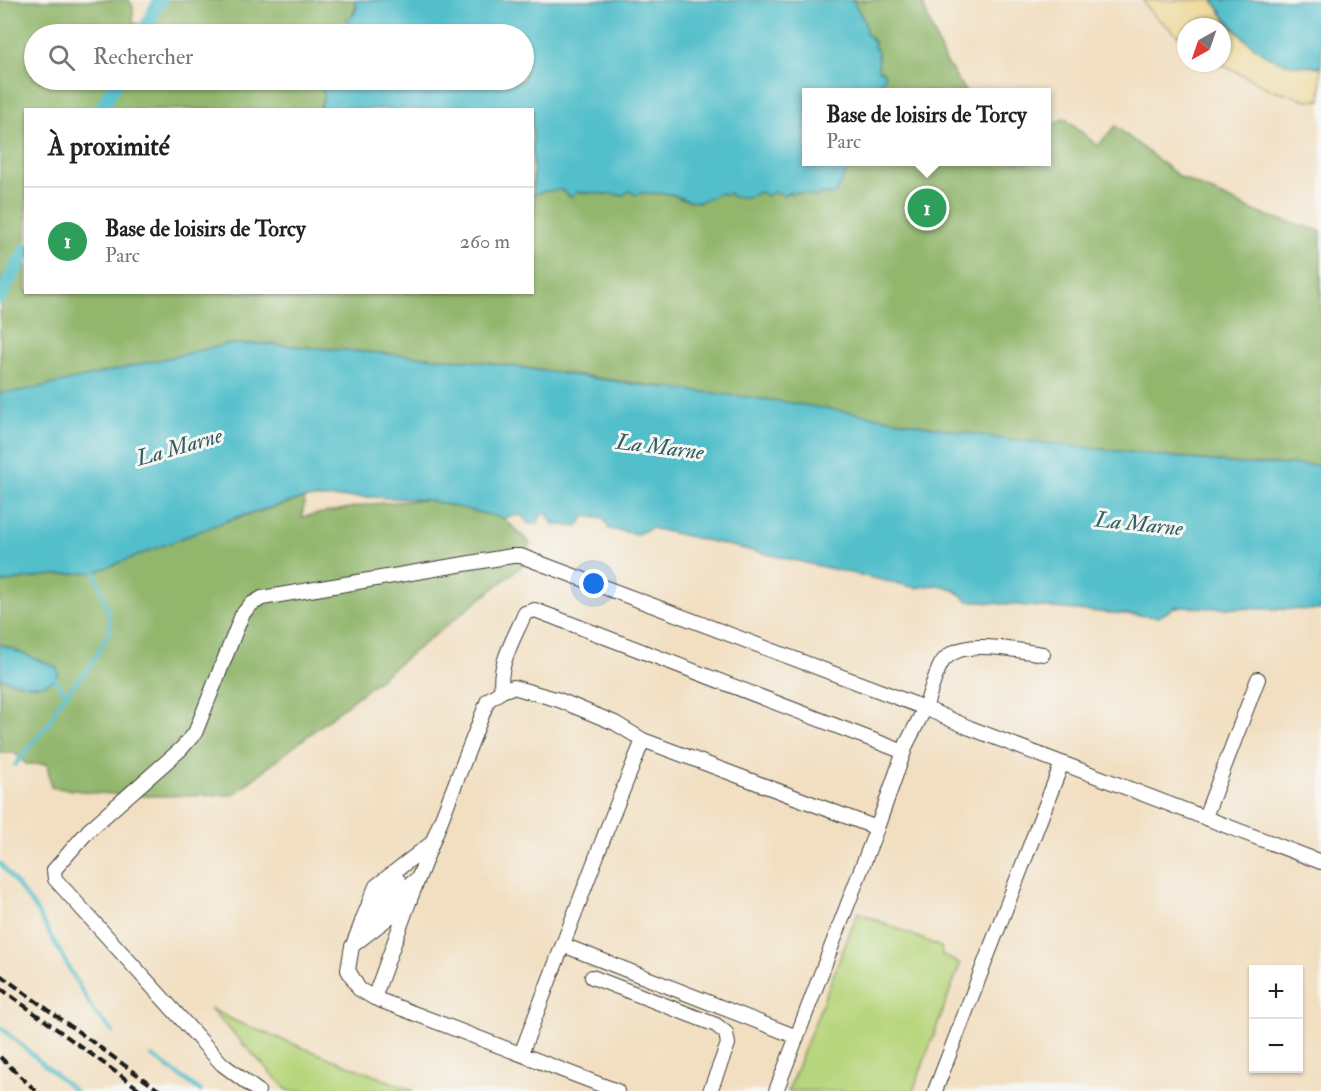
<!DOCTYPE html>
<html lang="fr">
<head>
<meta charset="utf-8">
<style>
	:root { --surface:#fff; --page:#f6f6f6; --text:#222; --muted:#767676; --line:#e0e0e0; --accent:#b5179e }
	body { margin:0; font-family:"IM FELL Double Pica",serif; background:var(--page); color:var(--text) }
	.controls { position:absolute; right:18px; bottom:18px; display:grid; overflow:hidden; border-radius:0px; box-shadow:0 2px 4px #0004 }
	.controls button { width:54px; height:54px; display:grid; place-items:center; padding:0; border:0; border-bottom:2px solid var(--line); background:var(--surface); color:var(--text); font:30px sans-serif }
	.compass { position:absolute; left:1177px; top:18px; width:54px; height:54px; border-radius:50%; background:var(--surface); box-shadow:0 2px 4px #0004; rotate:220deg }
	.you { position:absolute; left:594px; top:584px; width:21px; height:21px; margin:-15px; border:4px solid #fff; border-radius:50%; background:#1a73e8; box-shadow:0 0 0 9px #1a73e833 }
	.badge { display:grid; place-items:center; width:39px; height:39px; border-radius:50%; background:var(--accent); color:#fff; font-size:20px; font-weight:700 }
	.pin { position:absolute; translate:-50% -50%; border:3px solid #fff; box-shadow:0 2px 6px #0006 }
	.popup { position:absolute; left:802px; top:88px; width:249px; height:78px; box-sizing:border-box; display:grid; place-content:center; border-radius:0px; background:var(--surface); filter:drop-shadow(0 2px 4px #0005); font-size:20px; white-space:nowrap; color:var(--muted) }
	.popup b { font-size:22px; color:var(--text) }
	.popup::after { content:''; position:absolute; left:50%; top:100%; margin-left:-12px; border:12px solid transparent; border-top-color:var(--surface) }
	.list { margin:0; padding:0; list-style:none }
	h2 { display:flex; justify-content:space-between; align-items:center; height:78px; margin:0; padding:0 24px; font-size:26px }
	h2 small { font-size:20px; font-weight:400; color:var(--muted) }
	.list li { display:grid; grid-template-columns:39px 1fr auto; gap:18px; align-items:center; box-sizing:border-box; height:108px; padding:0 24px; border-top:2px solid var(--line) }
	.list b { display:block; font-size:22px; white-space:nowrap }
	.list p { margin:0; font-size:20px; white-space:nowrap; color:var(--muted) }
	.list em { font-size:20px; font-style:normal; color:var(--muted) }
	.icon { flex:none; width:33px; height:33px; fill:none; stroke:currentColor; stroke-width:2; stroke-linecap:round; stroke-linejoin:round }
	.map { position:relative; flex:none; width:1321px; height:1091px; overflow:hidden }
	.search { position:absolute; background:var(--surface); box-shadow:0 2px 4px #0004; left:24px; top:24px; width:510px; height:66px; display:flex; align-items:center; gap:15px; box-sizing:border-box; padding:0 21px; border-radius:33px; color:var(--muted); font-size:22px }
	.panel { position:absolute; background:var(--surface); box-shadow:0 2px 4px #0004; left:24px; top:108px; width:510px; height:186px; border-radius:0px }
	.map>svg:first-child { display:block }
</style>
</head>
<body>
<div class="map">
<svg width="1321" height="1091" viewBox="0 0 1321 1091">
	<rect width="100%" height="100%" fill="#f6f6f2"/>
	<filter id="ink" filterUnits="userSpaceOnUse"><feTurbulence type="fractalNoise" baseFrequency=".0167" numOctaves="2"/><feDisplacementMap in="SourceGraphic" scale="12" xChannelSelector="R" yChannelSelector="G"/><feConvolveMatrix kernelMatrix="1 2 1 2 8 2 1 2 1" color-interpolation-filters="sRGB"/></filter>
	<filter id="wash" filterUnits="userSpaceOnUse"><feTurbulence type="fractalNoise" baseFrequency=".008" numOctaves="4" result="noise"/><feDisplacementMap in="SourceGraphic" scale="24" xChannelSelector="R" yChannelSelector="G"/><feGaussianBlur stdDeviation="1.35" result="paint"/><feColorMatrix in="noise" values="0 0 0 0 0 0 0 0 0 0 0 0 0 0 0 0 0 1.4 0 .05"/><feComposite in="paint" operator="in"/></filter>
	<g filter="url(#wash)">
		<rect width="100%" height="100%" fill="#f2dfc1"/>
		<path fill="#b7d57c" stroke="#6a784c" stroke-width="1.5" d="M 858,912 L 941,947 L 942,955 L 960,964 L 913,1091 L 788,1091 Z
			M 209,1008 L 237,1022 L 414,1091 L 288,1091 Z"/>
		<path fill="#91b66c" stroke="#566944" stroke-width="1.5" d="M 0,0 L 129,0 L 133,7 L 133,22 L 145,27 L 160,0 L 358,0 L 346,34 L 34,34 L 34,80 L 330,80 L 319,109 L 26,110 L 26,292 L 532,292 L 534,194 L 546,191 L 562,190 L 570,197 L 576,192 L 623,195 L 629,191 L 672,194 L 681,199 L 699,202 L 721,193 L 729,193 L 748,197 L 760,192 L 776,191 L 831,195 L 851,162 L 1047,162 L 1047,129 L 1064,118 L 1098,146 L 1115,126 L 1180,177 L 1261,214 L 1321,231 L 1321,465 L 1239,464 L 996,438 L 867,415 L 474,361 L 269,344 L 228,344 L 0,397 Z
			M 853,0 L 921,0 L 943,57 L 966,92 L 880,92 L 883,87 L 877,66 L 878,53 L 875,48 L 874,42 L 866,33 L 865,23 Z
			M 305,498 L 302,517 L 370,504 L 428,500 L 503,518 L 530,543 L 523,565 L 233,795 L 147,796 L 97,793 L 51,787 L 47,764 L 26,764 L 15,753 L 0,753 L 0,583 L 43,576 Z"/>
		<path fill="#eeda9e" stroke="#857b5d" stroke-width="1.5" d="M 1143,0 L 1213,0 C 1222,15 1235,33 1250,43 C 1267,55 1292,59 1312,66 L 1321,67 L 1321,100 L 1307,100 L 1274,90 L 1269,91 L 1266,87 L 1219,63 L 1222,63 L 1222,27 L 1186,27 L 1186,43 L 1183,39 L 1157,18 L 1148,9 Z"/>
		<path fill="#52bfcb" stroke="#376e74" stroke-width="1.5" d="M 354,0 L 853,0 L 865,23 L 866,33 L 874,42 L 875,48 L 878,52 L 878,69 L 884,72 L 885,76 L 882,82 L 883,86 L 880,92 L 807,92 L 807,162 L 851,162 L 836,193 L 831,195 L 821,193 L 817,197 L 798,192 L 791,194 L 789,192 L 783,196 L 780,193 L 776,194 L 775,191 L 767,196 L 760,192 L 748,197 L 732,197 L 729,193 L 726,195 L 721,193 L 699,202 L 689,201 L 671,194 L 642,193 L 637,195 L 629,191 L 623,195 L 576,192 L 574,196 L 570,197 L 562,190 L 546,191 L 533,195 L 532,110 L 320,109 L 324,97 L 322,89 L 328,87 L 330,80 L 524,80 L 524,34 L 348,34 L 349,25 L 347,19 C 354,17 355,13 357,6 Z
			M 1213,0 L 1321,0 L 1321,67 C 1310,66 1298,67 1288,64 C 1258,58 1228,24 1213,0 Z
			M 228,344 L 269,344 L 474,361 L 642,385 L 772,400 L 867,415 L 996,438 L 1239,464 L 1321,465 L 1321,610 L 1175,607 L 1159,617 L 968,601 C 951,585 940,582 917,588 L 651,528 L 637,534 L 609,529 L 604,519 L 585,516 L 577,527 L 553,524 L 547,513 L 541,515 L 537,524 L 529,524 L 521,515 L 503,518 L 428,500 L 373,497 L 305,498 L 234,518 L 95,572 L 43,576 L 0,583 L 0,393 L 27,390 Z
			M 0,644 L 56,667 L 59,673 C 49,693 17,684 0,678 Z"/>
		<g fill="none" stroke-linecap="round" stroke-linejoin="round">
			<path stroke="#52bfcb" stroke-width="4" d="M 54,678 L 66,694
				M 15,765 L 52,719 L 58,704 L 91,665 L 109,632 L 110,619 L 94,569
				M 0,863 L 35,908 L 94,1012 L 113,1032
				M 0,1027 L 75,1091
				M 152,1056 L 201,1091"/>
			<path stroke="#52bfcb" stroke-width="14" d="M 142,34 L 160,0
				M 101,110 L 117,80
				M 0,297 L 26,250"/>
		</g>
	</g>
	<g filter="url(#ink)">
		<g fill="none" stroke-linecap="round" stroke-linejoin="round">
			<g stroke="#3c3935" stroke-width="16">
				<path id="minor" d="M 502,691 C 497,665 515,637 525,613 L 535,610 L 904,752
					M 643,740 L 877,828 L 776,1091
					M 1205,817 L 1258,679
					M 877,828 L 907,743 L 925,708 L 970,728 L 1321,862
					M 369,903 L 376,886 L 429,845
					M 362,921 L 369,904 L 399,881
					M 353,945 L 362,922 L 417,879
					M 563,945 L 797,1037
					M 592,977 L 716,1025 L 726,1033 L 728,1044 L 710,1091
					M 374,998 L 409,902
					M 521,1054 L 607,829 L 643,740 L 615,723 L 559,700 L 513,687 L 502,691 L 488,700 L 409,902 L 352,946 L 348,970 L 359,989 L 374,998 L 617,1091
					M 258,1091 L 222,1064 L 55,879 L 54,870 L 89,830 L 181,749 L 195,733 L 242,615 L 250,605 L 262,598 L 512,556 L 521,556 L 925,708 C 930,694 934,677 941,664 C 958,635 1017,651 1043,654
					M 935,1091 L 1062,763"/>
			</g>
			<use href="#minor" stroke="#fff" stroke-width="14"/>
			<path stroke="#1c1c1c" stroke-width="4" stroke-dasharray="9 4.5" stroke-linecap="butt" d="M 0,975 L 160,1091
				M 0,988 L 142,1091
				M 0,1057 L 36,1091"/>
		</g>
	</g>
	<g text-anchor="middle" stroke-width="6" stroke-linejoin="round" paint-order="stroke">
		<g font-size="22" font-style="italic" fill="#325d62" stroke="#f6f6f2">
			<text transform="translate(179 446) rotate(-16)" y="8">La Marne</text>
			<text transform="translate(660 446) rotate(7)" y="8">La Marne</text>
			<text transform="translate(1139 523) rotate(6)" y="8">La Marne</text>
		</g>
	</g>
</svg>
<div class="controls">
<button>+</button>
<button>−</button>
</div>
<svg class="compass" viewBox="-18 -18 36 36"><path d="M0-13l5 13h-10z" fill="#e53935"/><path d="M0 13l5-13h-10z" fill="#767676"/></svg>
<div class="you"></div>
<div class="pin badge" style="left:927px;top:208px;background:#2e9e5b">1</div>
<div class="popup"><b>Base de loisirs de Torcy</b>Parc</div>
<div class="search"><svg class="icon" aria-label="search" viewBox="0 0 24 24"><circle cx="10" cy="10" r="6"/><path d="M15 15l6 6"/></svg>Rechercher</div>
<section class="panel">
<h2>À proximité<small></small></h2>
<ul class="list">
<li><span class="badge" style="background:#2e9e5b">1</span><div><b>Base de loisirs de Torcy</b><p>Parc</p></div><em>260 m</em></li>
</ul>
</section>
</div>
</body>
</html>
